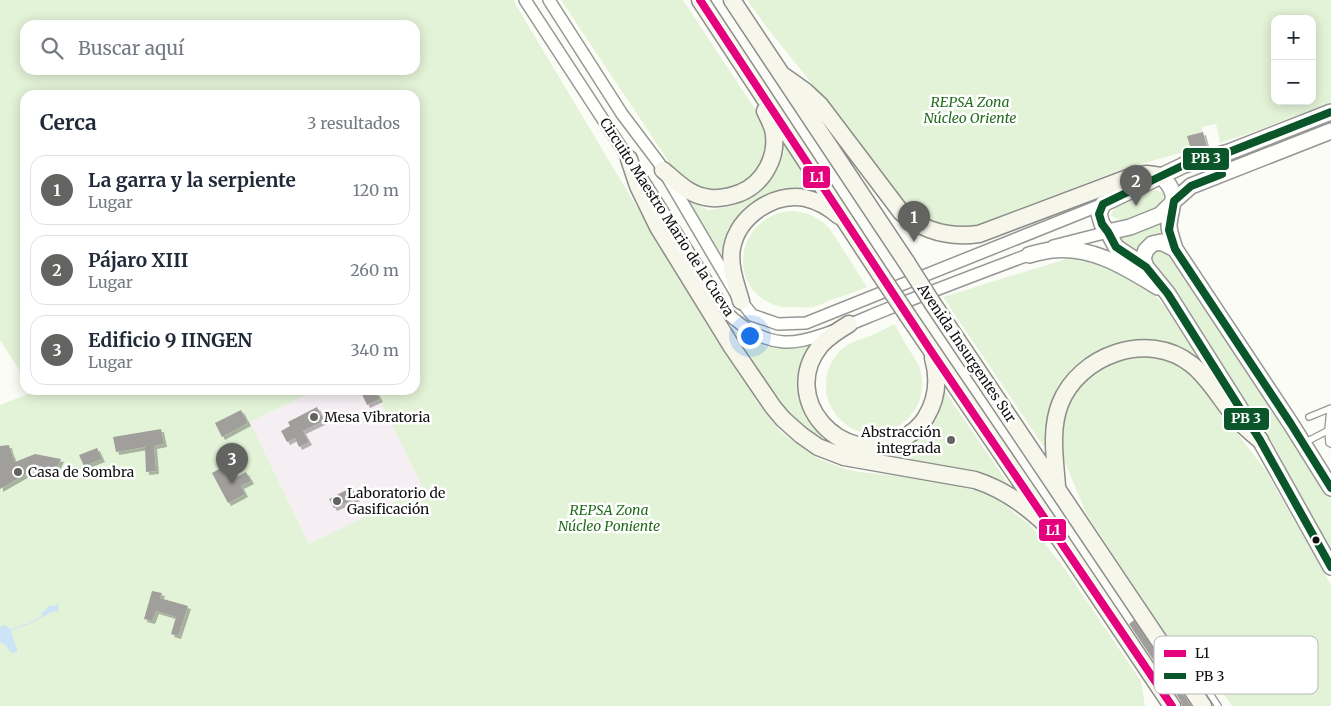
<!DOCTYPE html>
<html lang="es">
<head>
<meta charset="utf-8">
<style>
	:root { --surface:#fff; --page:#f2f2f3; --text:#1f2937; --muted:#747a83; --line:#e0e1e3; --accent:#636362 }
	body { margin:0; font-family:Merriweather,serif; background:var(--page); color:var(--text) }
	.controls { position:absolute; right:15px; top:15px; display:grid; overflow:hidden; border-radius:10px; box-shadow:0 2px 12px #0003 }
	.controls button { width:45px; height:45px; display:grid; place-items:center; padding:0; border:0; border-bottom:1px solid var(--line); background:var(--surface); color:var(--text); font:25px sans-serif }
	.you { position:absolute; left:749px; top:335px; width:18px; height:18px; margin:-12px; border:4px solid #fff; border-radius:50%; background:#1a73e8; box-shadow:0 0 0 8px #1a73e833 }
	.badge { display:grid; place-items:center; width:32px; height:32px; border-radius:50%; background:var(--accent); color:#fff; font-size:16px; font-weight:700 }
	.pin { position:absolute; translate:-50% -41px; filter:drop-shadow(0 1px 2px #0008) }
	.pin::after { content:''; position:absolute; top:26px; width:18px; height:15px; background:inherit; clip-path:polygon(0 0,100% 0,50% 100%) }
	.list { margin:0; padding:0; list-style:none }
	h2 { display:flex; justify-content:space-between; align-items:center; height:65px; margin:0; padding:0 20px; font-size:21px }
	h2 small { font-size:16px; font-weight:400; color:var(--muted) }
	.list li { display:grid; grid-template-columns:32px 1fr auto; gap:15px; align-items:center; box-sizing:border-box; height:70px; margin:0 10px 10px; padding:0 10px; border:1px solid var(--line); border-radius:15px }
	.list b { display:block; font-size:19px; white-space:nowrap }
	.list p { margin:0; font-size:16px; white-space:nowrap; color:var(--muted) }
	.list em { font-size:16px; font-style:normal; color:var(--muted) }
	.icon { flex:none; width:28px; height:28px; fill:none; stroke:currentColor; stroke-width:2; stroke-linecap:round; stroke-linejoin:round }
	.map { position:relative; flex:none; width:1331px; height:706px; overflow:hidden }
	.search { position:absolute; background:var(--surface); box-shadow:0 2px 12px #0003; left:20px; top:20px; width:400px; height:55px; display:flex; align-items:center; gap:12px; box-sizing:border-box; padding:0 18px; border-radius:15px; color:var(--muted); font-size:19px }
	.panel { position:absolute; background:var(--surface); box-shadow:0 2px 12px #0003; left:20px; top:90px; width:400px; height:305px; border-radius:15px }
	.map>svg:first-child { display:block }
</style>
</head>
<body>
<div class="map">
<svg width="1331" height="706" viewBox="0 0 1331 706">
	<defs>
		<filter id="shadow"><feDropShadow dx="3" dy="3" stdDeviation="0" flood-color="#0004"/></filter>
	</defs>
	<rect width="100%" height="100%" fill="#fcfcf7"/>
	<path fill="#f5eff3" d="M 316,390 L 376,390 L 423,488 L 309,544 L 250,422 Z"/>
	<path fill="#e3f3d7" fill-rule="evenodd" d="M 0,0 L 513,0 L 699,311 L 760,406 L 780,431 L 805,450 L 817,458 L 845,469 L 859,472 L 913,477 L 950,484 L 978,491 L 992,497 L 1006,506 L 1030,525 L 1065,569 L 1141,681 L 1145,706 L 0,706 L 0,405 L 33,392 L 32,390 L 316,390 L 250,422 L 309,544 L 423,488 L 375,390 L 415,390 L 415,95 L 25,95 L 25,379 L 0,340 ZM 25,25 L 415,25 L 415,70 L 25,70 Z
		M 561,0 L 683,0 L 759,115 L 764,126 L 765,143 L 760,165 L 743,185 L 715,191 L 693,188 L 673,168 Z
		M 747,0 L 1331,0 L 1331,102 L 1262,129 L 1220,143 L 1216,124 L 1202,127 L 1203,132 L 1187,136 L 1191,150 L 1120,170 L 986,222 L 975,226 L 959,228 L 934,224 L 910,211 L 858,146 L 816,89 L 768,29 ZM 1275,19 L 1312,19 L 1312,101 L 1275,101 Z
		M 781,136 L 815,193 L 771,193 L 744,208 L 727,230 L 721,254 L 687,200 L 709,210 L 733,206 L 757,190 L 780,162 Z
		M 1155,190 L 1164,193 C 1164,209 1132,222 1118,219 C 1115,218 1113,217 1111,215 C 1113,202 1143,192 1155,190 Z
		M 789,211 C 806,211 819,217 830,229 L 867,287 C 855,292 843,296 830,300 C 825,303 818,306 812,307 C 807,308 802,307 797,307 C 791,307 784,308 778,306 C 725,290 735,218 789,211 Z
		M 1160,222 L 1161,222 L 1163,235 C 1151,234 1141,241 1138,253 L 1118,240 L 1151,227 Z
		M 1161,248 L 1169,256 L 1331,498 L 1331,552 L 1247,410 L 1151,257 Z
		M 1069,258 L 1107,264 L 1138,278 L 1164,305 L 1202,363 L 1169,344 L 1120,342 L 1086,359 L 1056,390 L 1044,447 L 943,297 Z
		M 894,324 L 919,366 C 937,421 870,457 837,416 C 831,408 826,399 826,389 C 825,373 831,358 843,348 C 851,341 860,340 870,336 C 878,333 886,328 894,324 Z
		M 731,328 L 766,347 L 791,348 L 812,344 L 801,370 L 801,403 L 815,428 L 829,447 L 800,426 L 779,404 Z
		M 1149,356 L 1179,365 L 1205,391 L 1266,471 L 1331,585 L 1331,706 L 1232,706 L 1217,684 L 1182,645 L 1168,637 L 1087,515 L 1062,455 L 1060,428 L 1065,401 L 1090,372 L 1119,361 Z
		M 944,390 L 1011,488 L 879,456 L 897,451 L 914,443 L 925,431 L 940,407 Z"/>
	<path fill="#cce3f8" d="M 58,603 L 58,611 L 56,612 L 54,611 L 27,625 L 24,625 L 11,631 L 14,641 L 17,649 L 17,652 L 11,653 L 6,645 L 0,642 L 0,628 L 3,625 L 7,626 L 10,630 L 24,624 L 27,624 L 42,616 L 41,613 L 44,612 L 49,606 L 54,606 Z"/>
	<path fill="#a09f9c" filter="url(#shadow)" d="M 1203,132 L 1207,147 L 1191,150 L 1187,136 Z
		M 360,390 L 375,390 L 380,399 L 367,405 Z
		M 317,407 L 324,421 L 303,431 L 309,442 L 299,447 L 295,438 L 287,442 L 281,431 L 290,426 L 288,422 Z
		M 241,410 L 248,423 L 222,437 L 215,423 Z
		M 161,429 L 164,444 L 154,446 L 156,471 L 146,472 L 145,447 L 116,452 L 113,437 Z
		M 9,445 L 10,450 L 15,462 L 35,454 L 61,459 L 54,473 L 35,469 L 0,489 L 0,446 Z
		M 97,448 L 102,459 L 84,466 L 79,455 Z
		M 230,463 L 237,477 L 246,472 L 251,481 L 241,486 L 245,494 L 228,503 L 212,473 Z
		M 352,487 L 357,498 L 334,508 L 329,499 Z
		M 152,591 L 162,593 L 160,598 L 188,606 L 178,636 L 171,634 L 176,617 L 156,611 L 152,621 L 144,619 Z
		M 1134,620 L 1191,706 L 1182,706 L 1180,700 L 1129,624 Z"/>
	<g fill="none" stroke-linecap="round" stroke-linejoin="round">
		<g stroke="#979795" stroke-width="8">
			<path id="service" d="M 1330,409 L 1328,430 L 1329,443 L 1331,444
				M 1309,417 L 1331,408
				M 1304,443 L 1329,430
				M 1171,648 L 1189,662 L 1218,706"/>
		</g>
		<g stroke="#979795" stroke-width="14">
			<path id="minor" d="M 525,0 L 632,164
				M 549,0 L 622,114 L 659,163 L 738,297 L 752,315 L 778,324 L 806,323 L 1103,204
				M 641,177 L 727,313 C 744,328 760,340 784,342 C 810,344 859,320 885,310 C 935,290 985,271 1036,252
				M 1053,246 L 1108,232"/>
		</g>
		<g stroke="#979795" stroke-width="18">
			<path id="tertiary" d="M 1331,112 L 1229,152 L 1184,165 L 1103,204 L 1099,214 L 1102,224 L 1108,232 L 1116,247 L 1146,267 L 1168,294 L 1260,440 L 1331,567
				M 1161,176 C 1181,195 1171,203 1169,225 C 1169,233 1173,241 1175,249 L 1291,424 L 1331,488
				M 1108,232 L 1130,227 L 1160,215 L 1174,201 L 1191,186 L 1331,131
				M 1029,255 C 1036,253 1044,251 1052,250 C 1093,246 1125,267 1158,287
				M 1146,267 L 1143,258 L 1146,250 L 1152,244 L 1161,242 L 1175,249"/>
		</g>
		<g stroke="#8d8d8b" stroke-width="19">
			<path id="secondary" d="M 700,0 L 880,274
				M 732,0 L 907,263
				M 781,74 L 805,91 L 820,105 L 901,212 C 923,231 950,238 979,234 L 1133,176 L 1147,174 L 1161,176
				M 629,159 L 638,186 L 658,227 L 732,347 L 773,407 L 783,419 L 801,435 L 818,447 L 844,457 L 975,480 C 1009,491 1035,512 1059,538
				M 663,170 C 676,181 688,194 705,197 C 717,200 729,197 740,193 C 764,183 779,156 773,129 C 771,123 768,117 765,111
				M 741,301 C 736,284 729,266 732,248 C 738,216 774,192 805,198 C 818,201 830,208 839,216
				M 933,304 L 1203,706
				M 908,316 L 1059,538 L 1172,706
				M 849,324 C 839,330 829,336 821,345 C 777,398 841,469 900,440 C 911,434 920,428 926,417 C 937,399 939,379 933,358
				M 1057,486 C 1055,459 1050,430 1060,404 C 1079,355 1148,330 1191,364 C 1208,377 1219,397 1232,413 C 1240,423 1250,432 1260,440"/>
		</g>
		<use href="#service" stroke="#fffffe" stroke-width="5.5"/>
		<use href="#minor" stroke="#fffffe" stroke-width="11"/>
		<use href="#tertiary" stroke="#fffffe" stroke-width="15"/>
		<use href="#secondary" stroke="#f6f6eb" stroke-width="16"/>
		<g stroke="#8d8d8b" stroke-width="19" stroke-linecap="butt">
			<path id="secondary-bridge" d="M 907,263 L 933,304
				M 880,274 L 908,316"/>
		</g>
		<use href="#secondary-bridge" stroke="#f6f6eb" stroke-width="16"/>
		<g stroke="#fff" stroke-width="11">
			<path id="bus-1" d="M 700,0 L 931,351 L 1172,706"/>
		</g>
		<g stroke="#fff" stroke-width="11">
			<path id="bus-2" d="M 1331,112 L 1229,152 L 1184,165 L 1103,204 L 1099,214 L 1102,224 L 1108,232 L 1116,247 L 1146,267 L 1168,294 L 1260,440 L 1331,567
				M 1222,174 L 1191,186 L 1174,201 L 1169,230 L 1175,249 L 1291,424 L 1331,488"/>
		</g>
		<use href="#bus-1" stroke="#e5007d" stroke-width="8"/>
		<use href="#bus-2" stroke="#0b552a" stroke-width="8"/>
	</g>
	<g fill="#636362" stroke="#fff" stroke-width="2">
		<circle cx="314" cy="417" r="5"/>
		<circle cx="951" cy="440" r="5"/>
		<circle cx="18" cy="472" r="5"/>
		<circle cx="337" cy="501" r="5"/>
	</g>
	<circle fill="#111" stroke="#fff" stroke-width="2" cx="1316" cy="540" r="4.5"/>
	<g text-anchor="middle" stroke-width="5" stroke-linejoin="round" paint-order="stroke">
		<g font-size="14" font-style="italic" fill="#246c1e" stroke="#fff">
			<text x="970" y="107">REPSA Zona<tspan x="970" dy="16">Núcleo Oriente</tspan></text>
			<text x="609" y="515">REPSA Zona<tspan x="609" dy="16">Núcleo Poniente</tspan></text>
		</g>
		<g font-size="14" fill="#111" stroke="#fff">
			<text transform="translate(667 217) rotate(57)" y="5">Circuito Maestro Mario de la Cueva</text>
			<text transform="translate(967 353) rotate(56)" y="5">Avenida Insurgentes Sur</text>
		</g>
		<g font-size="14" fill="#111" stroke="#fff" text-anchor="start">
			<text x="324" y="422">Mesa Vibratoria</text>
			<text x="941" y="437" text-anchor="end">Abstracción<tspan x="941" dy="16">integrada</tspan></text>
			<text x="28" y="477">Casa de Sombra</text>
			<text x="347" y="498">Laboratorio de<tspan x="347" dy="16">Gasificación</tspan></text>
		</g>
	</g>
	<rect x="1154" y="636" width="164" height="58" rx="8" fill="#fff" stroke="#b8b8b8" stroke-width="1"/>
	<rect x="1164" y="650" width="22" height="7" fill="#e5007d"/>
	<rect x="1164" y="673" width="22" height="6" fill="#0b552a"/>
	<g font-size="14" fill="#111">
		<text x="1195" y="658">L1</text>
		<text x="1195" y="681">PB 3</text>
	</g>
	<g stroke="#fff" stroke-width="2">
		<rect x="1182" y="147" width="48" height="24" rx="5" fill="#0b552a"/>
		<rect x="802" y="165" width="29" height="24" rx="5" fill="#e5007d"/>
		<rect x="1223" y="407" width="47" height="24" rx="5" fill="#0b552a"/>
		<rect x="1038" y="518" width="29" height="24" rx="5" fill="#e5007d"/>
	</g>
	<g font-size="14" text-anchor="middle" font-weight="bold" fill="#fff">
		<text x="1206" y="163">PB 3</text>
		<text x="817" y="182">L1</text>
		<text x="1246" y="423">PB 3</text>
		<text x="1053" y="535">L1</text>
	</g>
</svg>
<div class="controls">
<button>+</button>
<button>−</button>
</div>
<div class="you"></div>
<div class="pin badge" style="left:914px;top:242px">1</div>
<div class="pin badge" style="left:1136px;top:206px">2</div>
<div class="pin badge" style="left:232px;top:484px">3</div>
<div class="search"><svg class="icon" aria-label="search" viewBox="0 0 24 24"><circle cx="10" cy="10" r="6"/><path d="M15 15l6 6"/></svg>Buscar aquí</div>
<section class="panel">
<h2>Cerca<small>3 resultados</small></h2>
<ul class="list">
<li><span class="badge">1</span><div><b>La garra y la serpiente</b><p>Lugar</p></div><em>120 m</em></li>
<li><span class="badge">2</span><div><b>Pájaro XIII</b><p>Lugar</p></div><em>260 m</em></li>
<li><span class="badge">3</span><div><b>Edificio 9 IINGEN</b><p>Lugar</p></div><em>340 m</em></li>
</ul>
</section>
</div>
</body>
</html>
